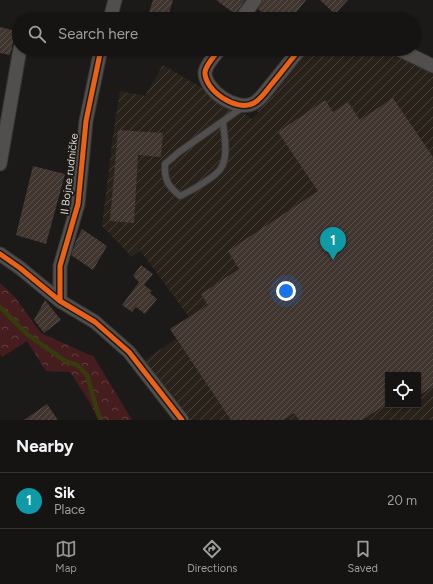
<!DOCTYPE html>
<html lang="en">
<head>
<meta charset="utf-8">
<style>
	:root { --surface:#151412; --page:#222120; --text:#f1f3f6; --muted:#9d9e9f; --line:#343332; --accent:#969491 }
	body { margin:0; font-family:Figtree,sans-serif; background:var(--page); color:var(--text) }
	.controls { position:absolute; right:12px; bottom:12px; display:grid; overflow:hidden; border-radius:0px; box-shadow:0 1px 3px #0004 }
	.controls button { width:36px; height:36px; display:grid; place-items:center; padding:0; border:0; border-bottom:1px solid var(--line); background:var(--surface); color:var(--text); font:20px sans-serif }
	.you { position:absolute; left:286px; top:291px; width:14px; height:14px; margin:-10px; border:3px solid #fff; border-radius:50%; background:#1a73e8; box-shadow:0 0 0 6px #1a73e833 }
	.badge { display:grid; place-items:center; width:26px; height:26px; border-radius:50%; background:var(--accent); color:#fff; font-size:13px; font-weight:700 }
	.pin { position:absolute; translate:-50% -33px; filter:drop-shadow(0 1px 2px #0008) }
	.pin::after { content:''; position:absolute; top:21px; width:14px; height:12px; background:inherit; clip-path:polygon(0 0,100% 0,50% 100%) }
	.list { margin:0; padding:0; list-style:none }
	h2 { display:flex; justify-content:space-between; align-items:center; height:52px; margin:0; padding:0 16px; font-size:17px }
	h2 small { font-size:13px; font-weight:400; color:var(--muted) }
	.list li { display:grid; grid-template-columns:26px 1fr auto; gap:12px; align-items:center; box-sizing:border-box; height:56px; padding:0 16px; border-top:1px solid var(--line) }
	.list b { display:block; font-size:15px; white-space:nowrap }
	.list p { margin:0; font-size:13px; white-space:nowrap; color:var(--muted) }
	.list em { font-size:13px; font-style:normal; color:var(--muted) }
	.icon { flex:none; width:22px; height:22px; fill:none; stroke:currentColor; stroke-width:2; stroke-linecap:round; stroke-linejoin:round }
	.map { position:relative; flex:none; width:433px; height:420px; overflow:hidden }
	.search { position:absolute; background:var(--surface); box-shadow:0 1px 3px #0004; left:12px; right:12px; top:12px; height:44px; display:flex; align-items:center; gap:10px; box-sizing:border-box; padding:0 14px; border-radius:22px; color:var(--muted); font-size:15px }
	.sheet { height:108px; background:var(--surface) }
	nav { display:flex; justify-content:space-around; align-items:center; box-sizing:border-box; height:56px; border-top:1px solid var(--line); background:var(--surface); font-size:11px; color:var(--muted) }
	nav a { display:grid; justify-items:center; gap:2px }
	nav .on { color:var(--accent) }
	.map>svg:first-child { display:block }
</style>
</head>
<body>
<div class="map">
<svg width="433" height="420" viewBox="0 0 433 420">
	<defs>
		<pattern id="industrial-furrows" width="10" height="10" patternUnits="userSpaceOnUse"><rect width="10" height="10" fill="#29221a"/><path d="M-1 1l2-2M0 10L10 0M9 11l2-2" fill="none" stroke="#47413a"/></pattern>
		<pattern id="forest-crowns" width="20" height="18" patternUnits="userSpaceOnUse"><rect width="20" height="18" fill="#461d1e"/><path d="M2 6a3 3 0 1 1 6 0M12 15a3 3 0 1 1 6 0" fill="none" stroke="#603d3e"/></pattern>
		<pattern id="building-hatch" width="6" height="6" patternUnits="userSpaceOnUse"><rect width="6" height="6" fill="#40352f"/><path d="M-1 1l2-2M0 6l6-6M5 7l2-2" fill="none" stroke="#5b514c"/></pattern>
	</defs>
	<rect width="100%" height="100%" fill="#1c1a18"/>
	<path fill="url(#industrial-furrows)" fill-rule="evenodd" d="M 300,49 L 398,49 L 433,66 L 433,420 L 182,420 L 139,364 L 176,339 L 170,329 L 189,317 L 140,250 L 132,257 L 102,226 L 114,128 L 120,91 L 145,96 L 163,65 L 239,110 L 252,119 L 258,113 L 255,103 ZM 388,375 L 418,375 L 418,405 L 388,405 Z"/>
	<path fill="url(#forest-crowns)" d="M 0,283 L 15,297 L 41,333 L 94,357 L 132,420 L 98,420 L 90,403 L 70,372 L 46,371 L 27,341 L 2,357 L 0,354 Z"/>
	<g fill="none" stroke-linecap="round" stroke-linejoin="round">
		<path stroke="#353c0b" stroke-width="4.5" d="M 0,307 L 28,335 L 65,361 L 77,365 L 87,375 L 97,410 L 101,420"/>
	</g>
	<path fill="url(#building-hatch)" d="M 153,0 L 173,0 L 167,19 L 147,19 Z
		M 216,0 L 245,0 L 235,14 Z
		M 263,0 L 306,0 L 291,19 L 270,19 L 258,9 Z
		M 320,0 L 348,0 L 335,14 Z
		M 0,27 L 16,31 L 10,55 L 0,53 Z
		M 393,98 L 433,157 L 433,386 L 418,396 L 418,375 L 388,375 L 388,403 L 362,420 L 299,420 L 294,413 L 283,420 L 231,420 L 170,329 L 208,305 L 201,294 L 239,269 L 228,251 L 318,191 L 278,132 L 325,100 L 333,112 L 348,102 L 360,120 Z
		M 118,130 L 163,133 L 161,157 L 138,155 L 134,223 L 110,221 Z
		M 33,166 L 65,174 L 46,244 L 16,235 Z
		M 82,229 L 107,246 L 93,270 L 71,255 L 76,241 Z
		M 141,265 L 153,274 L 144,285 L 152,291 L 150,293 L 157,299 L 145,314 L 136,307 L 132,312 L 122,305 L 139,282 L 133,276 Z
		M 45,300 L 61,320 L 44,333 L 34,320 Z
		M 47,404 L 58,420 L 24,420 Z"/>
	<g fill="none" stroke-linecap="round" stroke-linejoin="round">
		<g stroke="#383735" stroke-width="8">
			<path id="service" d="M 223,122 C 224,136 229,155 221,168 C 217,176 189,192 180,196 C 168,186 164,180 165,164 L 179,152 L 243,107"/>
		</g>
		<g stroke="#383735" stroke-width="15">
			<path id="minor" d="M 110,19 L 115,0
				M 241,19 L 255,0
				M 220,49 C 215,55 206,65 205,72 C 204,90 237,113 254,103 C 261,99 266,91 271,85 C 281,73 290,61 300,49
				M 398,49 L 433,66
				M 0,164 L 20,49
				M 0,254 L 20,268 L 60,301 L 95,322 L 129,352 L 182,420
				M 60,301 L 60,266 L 78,204 L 86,121 L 101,49"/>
		</g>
		<use href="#service" stroke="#514f4d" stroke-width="6"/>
		<use href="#minor" stroke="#514f4d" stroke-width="13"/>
		<g stroke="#1e1a16" stroke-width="8">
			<path id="cycleway" d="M 220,49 C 215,55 206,65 205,72 C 204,90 237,113 254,103 C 261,99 266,91 271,85 C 281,73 290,61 300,49
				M 0,254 L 20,268 L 60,301 L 95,322 L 129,352 L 182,420
				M 60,301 L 60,266 L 78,204 L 86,121 L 101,49"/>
		</g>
		<use href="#cycleway" stroke="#ea6118" stroke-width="5"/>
	</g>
	<g text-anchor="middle" stroke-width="3.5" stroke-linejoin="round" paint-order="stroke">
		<g font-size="11" fill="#d8d5d2" stroke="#1e1a16">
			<text transform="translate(69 174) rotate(-83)" y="4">II Bojne rudničke</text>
		</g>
	</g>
</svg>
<div class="controls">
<button><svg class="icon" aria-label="locate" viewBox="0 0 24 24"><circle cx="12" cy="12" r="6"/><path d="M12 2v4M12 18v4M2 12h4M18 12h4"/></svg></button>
</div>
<div class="you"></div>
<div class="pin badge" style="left:333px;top:260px;background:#0f9aa8">1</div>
<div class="search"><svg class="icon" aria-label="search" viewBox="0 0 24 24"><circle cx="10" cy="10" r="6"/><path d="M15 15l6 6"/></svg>Search here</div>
</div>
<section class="sheet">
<h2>Nearby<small></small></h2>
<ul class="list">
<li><span class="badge" style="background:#0f9aa8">1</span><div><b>Sik</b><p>Place</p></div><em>20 m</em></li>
</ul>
</section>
<nav>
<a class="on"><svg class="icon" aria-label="map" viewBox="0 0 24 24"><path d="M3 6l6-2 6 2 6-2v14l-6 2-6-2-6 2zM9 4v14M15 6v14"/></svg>Map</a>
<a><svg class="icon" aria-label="directions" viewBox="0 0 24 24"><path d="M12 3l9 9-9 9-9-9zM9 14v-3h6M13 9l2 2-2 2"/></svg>Directions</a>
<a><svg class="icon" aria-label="saved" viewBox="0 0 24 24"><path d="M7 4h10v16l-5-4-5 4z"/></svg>Saved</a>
</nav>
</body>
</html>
